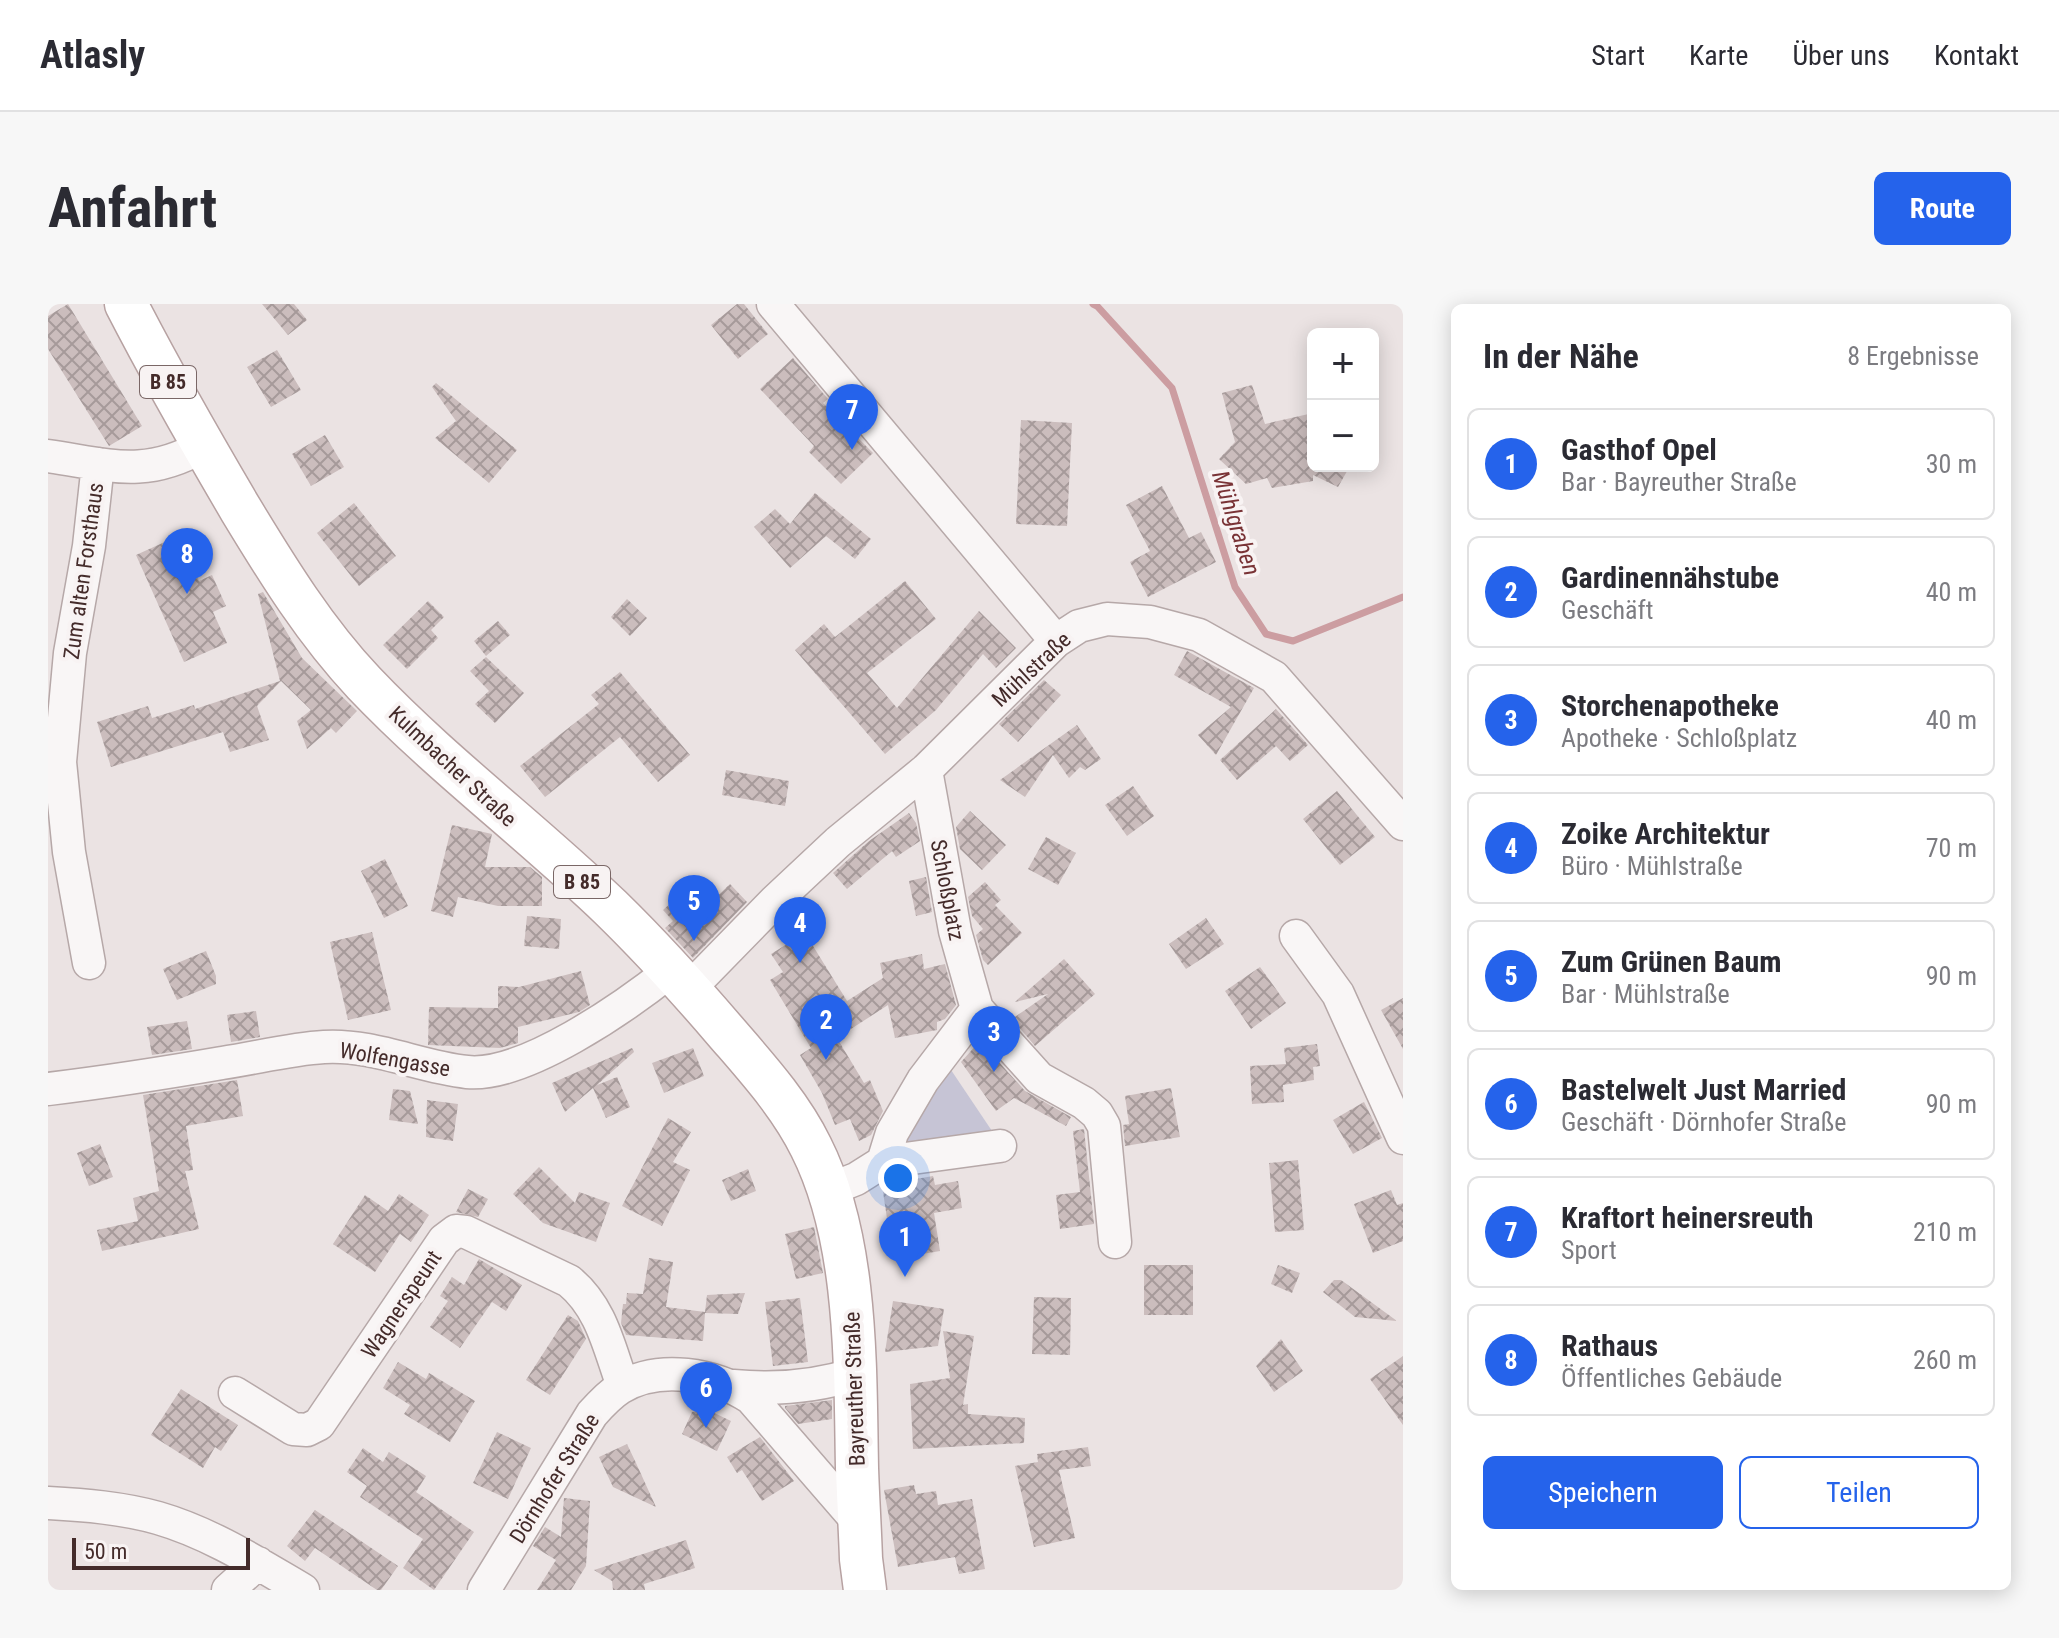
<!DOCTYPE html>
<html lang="de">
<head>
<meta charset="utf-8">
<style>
	:root { --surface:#fff; --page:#f7f7f7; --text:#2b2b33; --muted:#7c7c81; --line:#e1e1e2; --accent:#2563eb }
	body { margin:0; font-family:"Roboto Condensed",sans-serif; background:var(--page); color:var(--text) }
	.controls { position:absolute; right:24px; top:24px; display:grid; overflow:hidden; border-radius:12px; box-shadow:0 4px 20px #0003 }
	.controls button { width:72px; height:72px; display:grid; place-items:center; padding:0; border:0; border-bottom:2px solid var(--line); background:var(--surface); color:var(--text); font:40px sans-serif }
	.scale { position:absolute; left:24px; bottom:20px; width:178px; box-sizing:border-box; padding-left:8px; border:4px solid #442b2a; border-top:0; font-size:22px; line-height:28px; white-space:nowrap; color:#442b2a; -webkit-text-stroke:6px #f8f3f3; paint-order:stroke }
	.you { position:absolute; left:850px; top:874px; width:28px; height:28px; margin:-20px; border:6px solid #fff; border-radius:50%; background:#1a73e8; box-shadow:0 0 0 12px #1a73e833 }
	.badge { display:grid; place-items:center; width:52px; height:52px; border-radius:50%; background:var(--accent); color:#fff; font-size:26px; font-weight:700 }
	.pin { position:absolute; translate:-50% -66px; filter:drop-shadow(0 2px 4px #0008) }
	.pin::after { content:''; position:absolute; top:42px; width:28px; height:24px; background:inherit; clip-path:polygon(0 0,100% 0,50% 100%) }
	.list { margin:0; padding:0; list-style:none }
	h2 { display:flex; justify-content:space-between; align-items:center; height:104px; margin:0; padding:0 32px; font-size:34px }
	h2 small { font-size:26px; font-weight:400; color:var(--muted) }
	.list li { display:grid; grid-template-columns:52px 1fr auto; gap:24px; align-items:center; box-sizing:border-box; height:112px; margin:0 16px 16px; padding:0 16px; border:2px solid var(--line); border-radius:12px }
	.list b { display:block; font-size:30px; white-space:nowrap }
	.list p { margin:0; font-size:26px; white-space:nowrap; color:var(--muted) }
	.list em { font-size:26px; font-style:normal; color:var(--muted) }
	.actions { display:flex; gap:16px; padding:24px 32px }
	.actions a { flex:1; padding:18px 0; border:2px solid var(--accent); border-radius:12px; text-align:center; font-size:28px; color:var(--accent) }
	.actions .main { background:var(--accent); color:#fff }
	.map { position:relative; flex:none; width:1355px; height:1286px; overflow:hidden; border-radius:12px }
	header { display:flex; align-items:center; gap:48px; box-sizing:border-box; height:112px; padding:0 40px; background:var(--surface); border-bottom:2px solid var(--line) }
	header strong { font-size:38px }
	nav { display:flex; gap:44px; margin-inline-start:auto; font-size:28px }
	.intro { display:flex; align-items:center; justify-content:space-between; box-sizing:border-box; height:192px; padding:0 48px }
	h1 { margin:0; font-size:56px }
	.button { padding:20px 36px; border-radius:12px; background:var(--accent); color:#fff; font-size:28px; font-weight:700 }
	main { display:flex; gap:48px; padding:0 48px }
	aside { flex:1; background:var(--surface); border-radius:12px; box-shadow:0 4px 20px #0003 }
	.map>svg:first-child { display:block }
</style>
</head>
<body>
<header>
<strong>Atlasly</strong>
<nav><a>Start</a><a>Karte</a><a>Über uns</a><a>Kontakt</a></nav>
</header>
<div class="intro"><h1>Anfahrt</h1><a class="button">Route</a></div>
<main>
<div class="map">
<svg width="1355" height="1286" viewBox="0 0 1355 1286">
	<defs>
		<pattern id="building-cross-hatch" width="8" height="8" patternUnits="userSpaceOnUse" patternTransform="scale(2)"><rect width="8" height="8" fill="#cbbdbd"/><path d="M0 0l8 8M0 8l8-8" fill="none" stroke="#a69a9a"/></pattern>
	</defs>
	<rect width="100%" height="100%" fill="#ebe3e3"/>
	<path fill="#c6c4d5" d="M 901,763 L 944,827 L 860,847 L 854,830 Z"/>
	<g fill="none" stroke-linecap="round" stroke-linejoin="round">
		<path stroke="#cc9da1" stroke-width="7" d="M 1045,0 L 1049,2 L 1124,84 L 1187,283 L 1218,330 L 1245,337 L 1355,293"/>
	</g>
	<path fill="url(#building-cross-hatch)" d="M 20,0 L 94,122 L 61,142 L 0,45 L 0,12 Z
		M 214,0 L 246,0 L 259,16 L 240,31 Z
		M 689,0 L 696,0 L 720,30 L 690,55 L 663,21 Z
		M 229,46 L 253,86 L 223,103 L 199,63 Z
		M 745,54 L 780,95 L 775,99 L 825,149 L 793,180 L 761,148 L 766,142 L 712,85 Z
		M 388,79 L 469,146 L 441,179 L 387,134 L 408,117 L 384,83 Z
		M 1204,81 L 1217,120 L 1265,109 L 1265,162 L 1302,162 L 1290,183 L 1265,171 L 1265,177 L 1224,184 L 1219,174 L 1198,180 L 1171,155 L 1187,138 L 1174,89 Z
		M 973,116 L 1024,119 L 1019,222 L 968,220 Z
		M 277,131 L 296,163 L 263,182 L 244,150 Z
		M 1114,182 L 1141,234 L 1153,228 L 1168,258 L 1100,293 L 1082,258 L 1102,247 L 1078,201 Z
		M 767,189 L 823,235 L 807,255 L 778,232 L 742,264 L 706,223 L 727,205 L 742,220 Z
		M 306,199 L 348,252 L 311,282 L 269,229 Z
		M 130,232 L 151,277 L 164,271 L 178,302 L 165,308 L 179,339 L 136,358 L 88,251 Z
		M 857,277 L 888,315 L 819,369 L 849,404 L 931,307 L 968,344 L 948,364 L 935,350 L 888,406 L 837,450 L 747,346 L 776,320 L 787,333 Z
		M 215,288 L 254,354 L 309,407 L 288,429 L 283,424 L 259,445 L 249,417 L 263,406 L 233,377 L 209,402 L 221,436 L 182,448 L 175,428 L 63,463 L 49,418 L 100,402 L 104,414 L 146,401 L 147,405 L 232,377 L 210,290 Z
		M 579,295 L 599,314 L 582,332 L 563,313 Z
		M 380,297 L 396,313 L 383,326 L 390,334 L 359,365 L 335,341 Z
		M 450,317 L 462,331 L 438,352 L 426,337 Z
		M 1139,347 L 1206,384 L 1168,451 L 1150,431 L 1183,403 L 1126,371 Z
		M 438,353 L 476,389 L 447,419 L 427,400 L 441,387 L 422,367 Z
		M 572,368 L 642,451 L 610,478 L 572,433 L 497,493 L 472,462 L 551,400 L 543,391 Z
		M 996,376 L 1013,391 L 970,438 L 951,420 Z
		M 1228,405 L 1260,441 L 1242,457 L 1228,442 L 1189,476 L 1172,456 Z
		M 1029,421 L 1053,455 L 1037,466 L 1032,463 L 1021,474 L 1005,451 L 977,493 L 952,476 Z
		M 678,466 L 741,477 L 737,502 L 674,491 Z
		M 1085,482 L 1106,512 L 1079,532 L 1057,501 Z
		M 1289,487 L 1327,533 L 1292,561 L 1255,515 Z
		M 922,507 L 958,541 L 934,566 L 912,545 L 908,523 Z
		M 861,509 L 868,519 L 872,537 L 848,553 L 844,547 L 799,585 L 785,569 L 821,537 Z
		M 404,521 L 444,530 L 437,563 L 482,563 L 494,573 L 494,602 L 450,602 L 410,593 L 405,613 L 383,607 Z
		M 998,533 L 1028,549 L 1010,581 L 980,565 Z
		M 337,555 L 360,602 L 336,614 L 313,567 Z
		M 878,573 L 884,608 L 868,612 L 861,577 Z
		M 937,578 L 953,596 L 947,601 L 974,629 L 940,661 L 935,656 L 928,631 L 935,625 L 924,612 L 920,593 Z
		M 644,580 L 662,599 L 682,580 L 699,598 L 645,654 L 617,624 L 625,617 L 615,606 Z
		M 479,612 L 513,615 L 511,645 L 476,642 Z
		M 1158,614 L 1176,640 L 1138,665 L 1121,640 Z
		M 324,628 L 343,706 L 300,716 L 282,638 Z
		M 757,629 L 799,697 L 835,674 L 832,659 L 874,650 L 876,665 L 897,660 L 908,701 L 897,715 L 889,718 L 889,726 L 847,734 L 840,701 L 789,734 L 816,779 L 822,776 L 835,807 L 823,831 L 811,837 L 802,815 L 787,821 L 774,789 L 752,751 L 763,744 L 722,676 L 735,668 L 723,650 Z
		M 158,647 L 168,672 L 168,680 L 129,696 L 115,665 Z
		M 1016,655 L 1047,690 L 987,742 L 964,715 L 1000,690 L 967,698 Z
		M 1212,663 L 1238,699 L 1203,725 L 1177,687 Z
		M 533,667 L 542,701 L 531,708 L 470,723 L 470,739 L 452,744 L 380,741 L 381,703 L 450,704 L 450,682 L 471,683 Z
		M 1355,694 L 1355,745 L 1333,706 Z
		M 208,707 L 212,733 L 183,738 L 179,711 Z
		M 139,717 L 144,745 L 104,751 L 99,723 Z
		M 932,737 L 977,787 L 1023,813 L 1018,822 L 966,794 L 948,807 L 913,758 Z
		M 1269,740 L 1272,762 L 1265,763 L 1266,776 L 1235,781 L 1236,798 L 1204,800 L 1202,762 L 1238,760 L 1236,744 Z
		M 584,744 L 586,748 L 549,781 L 569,773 L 582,803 L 558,814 L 545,784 L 517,808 L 504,779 Z
		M 645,744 L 656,772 L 616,789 L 604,759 Z
		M 189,776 L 195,812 L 138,822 L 145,866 L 137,867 L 151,925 L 54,947 L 49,926 L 90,917 L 85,894 L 111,887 L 95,791 Z
		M 1123,784 L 1132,833 L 1077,842 L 1075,821 L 1081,820 L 1077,792 Z
		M 345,785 L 362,787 L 370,820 L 341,816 Z
		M 379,796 L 410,800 L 405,837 L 378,833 Z
		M 1316,798 L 1334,834 L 1305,850 L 1285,816 Z
		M 620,814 L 643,828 L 625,858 L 642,866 L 614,922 L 574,902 Z
		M 1036,825 L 1046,920 L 1012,925 L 1008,891 L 1032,888 L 1025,827 Z
		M 52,840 L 65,873 L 41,882 L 29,849 Z
		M 1250,856 L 1256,926 L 1227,928 L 1221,859 Z
		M 491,863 L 527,899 L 531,888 L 562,899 L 548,938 L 495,919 L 465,890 Z
		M 700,865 L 708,887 L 683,897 L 674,876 Z
		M 885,872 L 887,881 L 910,877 L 914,904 L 886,909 L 892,947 L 845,955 L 834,881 Z
		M 420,885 L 440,895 L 430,913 L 408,908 Z
		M 1343,886 L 1349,901 L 1355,899 L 1355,937 L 1325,949 L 1306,900 Z
		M 351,890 L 381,911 L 363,938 L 352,930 L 327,968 L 285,940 L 317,891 L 340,907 Z
		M 766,923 L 775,969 L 748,975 L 737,930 Z
		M 601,954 L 625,958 L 618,1003 L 657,1008 L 659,991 L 697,989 L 690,1010 L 657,1009 L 655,1037 L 578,1031 L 573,1019 L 575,1000 L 578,1000 L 579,989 L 595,990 Z
		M 431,955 L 474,981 L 458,1007 L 444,998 L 412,1044 L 382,1023 L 400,997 L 392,992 L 404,973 L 416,981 Z
		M 1096,961 L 1145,961 L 1145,1011 L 1096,1011 Z
		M 1230,961 L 1252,969 L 1244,989 L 1223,980 Z
		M 1286,976 L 1293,976 L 1349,1017 L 1307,1013 L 1275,988 Z
		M 986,993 L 1023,994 L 1022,1051 L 984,1050 Z
		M 752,994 L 760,1058 L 725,1062 L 717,998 Z
		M 845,997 L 896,1005 L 890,1042 L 837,1048 Z
		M 520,1011 L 530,1017 L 538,1035 L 502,1091 L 478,1076 Z
		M 895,1027 L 926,1032 L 915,1101 L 920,1100 L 920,1110 L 977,1114 L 976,1139 L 865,1145 L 862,1080 L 902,1074 Z
		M 1233,1035 L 1255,1067 L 1226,1088 L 1208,1062 Z
		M 1355,1052 L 1355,1121 L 1322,1075 Z
		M 350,1058 L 378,1075 L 381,1069 L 427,1097 L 402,1138 L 356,1110 L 362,1101 L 335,1084 Z
		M 133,1085 L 190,1121 L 173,1147 L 167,1143 L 155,1164 L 103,1131 Z
		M 784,1096 L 784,1115 L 750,1120 L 737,1104 L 737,1102 Z
		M 660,1106 L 683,1117 L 669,1147 L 634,1130 L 644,1108 Z
		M 449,1128 L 483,1144 L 460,1195 L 425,1179 Z
		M 712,1133 L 746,1177 L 714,1197 L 694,1166 L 689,1169 L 679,1153 Z
		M 579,1140 L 588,1159 L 608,1203 L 565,1183 L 551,1153 Z
		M 1040,1143 L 1043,1162 L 1011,1166 L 1027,1234 L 986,1243 L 967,1162 L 990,1158 L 989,1150 Z
		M 315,1144 L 335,1158 L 341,1148 L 378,1172 L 368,1188 L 426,1228 L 386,1286 L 355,1264 L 375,1235 L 312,1193 L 319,1182 L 299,1168 Z
		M 866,1181 L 868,1190 L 888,1187 L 890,1201 L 924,1195 L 937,1265 L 911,1270 L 907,1253 L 850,1263 L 836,1186 Z
		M 516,1194 L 542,1197 L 538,1262 L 523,1286 L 489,1286 L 508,1256 L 485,1242 L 497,1223 L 513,1233 Z
		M 267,1206 L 350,1262 L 333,1286 L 329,1286 L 267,1244 L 257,1257 L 239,1242 Z
		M 638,1236 L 647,1264 L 596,1280 L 597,1286 L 565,1286 L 564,1277 L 546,1266 Z"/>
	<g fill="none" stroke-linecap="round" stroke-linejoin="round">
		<g stroke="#b6a8a8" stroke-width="35">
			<path id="minor" d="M 725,0 L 1008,337
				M 0,152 C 62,161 97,175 155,142
				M 878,466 L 907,627 L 929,705 L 991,774 L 1036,799 L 1049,810 L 1056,822 L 1067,938
				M 1248,632 L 1290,690 L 1355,834
				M 41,659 L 21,548 L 12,458 L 22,349 L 41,242 L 50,160
				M 641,685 L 727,597 L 790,538 L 878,466 L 1008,337 L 1031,322 L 1059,315 L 1102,318 L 1151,331 L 1226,373 L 1355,520
				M 0,785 C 58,778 116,769 174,759 C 208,754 242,745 276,743 C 326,740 371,763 419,768 C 476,774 578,702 622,667
				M 835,858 L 952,842
				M 780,886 L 808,875 L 835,858 L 844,829 L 875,776 L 929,705
				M 685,1082 C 727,1086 767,1083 807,1070
				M 187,1089 L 245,1125 L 259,1126 L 271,1120 L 396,936 L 408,927 L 418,928 L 521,977 C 554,1004 561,1044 575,1082
				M 0,1199 C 37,1201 74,1204 110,1214 C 162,1229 209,1259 255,1286
				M 180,1286 L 210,1259
				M 436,1286 L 544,1110 C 552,1101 561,1091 572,1084 C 611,1060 667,1070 703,1094 L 812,1220"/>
		</g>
		<g stroke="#b7a2a2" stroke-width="45">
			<path id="major" d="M 78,0 C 114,70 153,138 193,206 C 230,267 267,327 316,379 C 393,460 483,527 563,604 C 603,643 641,685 677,727 C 708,763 742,800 763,843 C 810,936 807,1062 809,1164 C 810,1195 812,1225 813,1255 L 817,1286"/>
		</g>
		<use href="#minor" stroke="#f9f6f6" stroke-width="32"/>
		<use href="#major" stroke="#fff" stroke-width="42"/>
	</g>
	<g text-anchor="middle" stroke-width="8" stroke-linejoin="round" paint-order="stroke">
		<g fill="#f8f3f3" stroke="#7a6766" stroke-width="2">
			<rect x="92" y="62" width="56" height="32" rx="6"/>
			<rect x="506" y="562" width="56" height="32" rx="6"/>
		</g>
		<g font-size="20" font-weight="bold" fill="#442b2a">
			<text x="120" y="85">B 85</text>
			<text x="534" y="585">B 85</text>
		</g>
		<g font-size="22" fill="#442b2a" stroke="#f8f3f3">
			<text transform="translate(35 267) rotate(-82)" y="8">Zum alten Forsthaus</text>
			<text transform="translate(983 365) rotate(-43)" y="8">Mühlstraße</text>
			<text transform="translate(405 462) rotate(43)" y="8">Kulmbacher Straße</text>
			<text transform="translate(900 586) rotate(79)" y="8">Schloßplatz</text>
			<text transform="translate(347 755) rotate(10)" y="8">Wolfengasse</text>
			<text transform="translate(353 1000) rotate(-56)" y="8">Wagnerspeunt</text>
			<text transform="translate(806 1085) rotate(-92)" y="8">Bayreuther Straße</text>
			<text transform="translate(506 1174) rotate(-58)" y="8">Dörnhofer Straße</text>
		</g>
		<g font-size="24" font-style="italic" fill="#793336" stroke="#f8f3f3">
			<text transform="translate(1188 219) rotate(72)" y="8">Mühlgraben</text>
		</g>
	</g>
</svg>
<div class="controls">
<button>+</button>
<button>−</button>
</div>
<div class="scale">50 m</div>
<div class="you"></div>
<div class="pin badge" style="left:857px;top:973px">1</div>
<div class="pin badge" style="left:778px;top:756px">2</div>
<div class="pin badge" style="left:946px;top:768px">3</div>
<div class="pin badge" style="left:752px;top:659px">4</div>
<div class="pin badge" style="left:646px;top:637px">5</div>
<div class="pin badge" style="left:658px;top:1124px">6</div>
<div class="pin badge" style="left:804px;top:146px">7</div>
<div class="pin badge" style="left:139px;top:290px">8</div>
</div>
<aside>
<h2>In der Nähe<small>8 Ergebnisse</small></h2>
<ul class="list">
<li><span class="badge">1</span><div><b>Gasthof Opel</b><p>Bar · Bayreuther Straße</p></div><em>30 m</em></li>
<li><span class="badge">2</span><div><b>Gardinennähstube</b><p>Geschäft</p></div><em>40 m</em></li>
<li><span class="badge">3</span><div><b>Storchenapotheke</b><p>Apotheke · Schloßplatz</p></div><em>40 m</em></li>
<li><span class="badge">4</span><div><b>Zoike Architektur</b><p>Büro · Mühlstraße</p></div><em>70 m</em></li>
<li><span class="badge">5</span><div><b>Zum Grünen Baum</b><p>Bar · Mühlstraße</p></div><em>90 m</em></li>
<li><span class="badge">6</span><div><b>Bastelwelt Just Married</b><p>Geschäft · Dörnhofer Straße</p></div><em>90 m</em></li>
<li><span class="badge">7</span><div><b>Kraftort heinersreuth</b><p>Sport</p></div><em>210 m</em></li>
<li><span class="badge">8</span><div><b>Rathaus</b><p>Öffentliches Gebäude</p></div><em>260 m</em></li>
</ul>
<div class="actions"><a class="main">Speichern</a><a>Teilen</a></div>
</aside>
</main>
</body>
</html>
